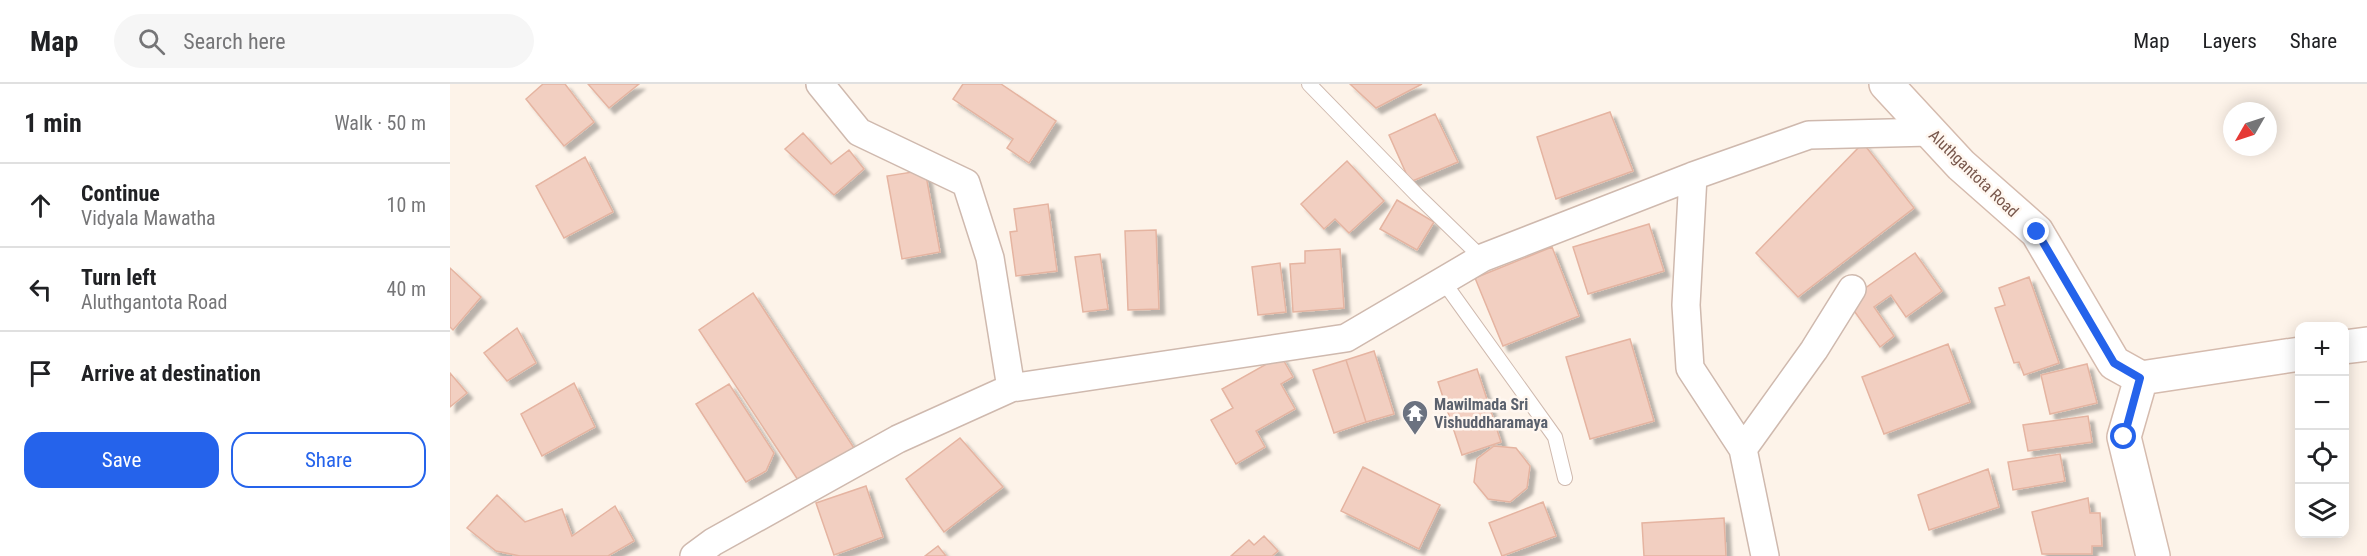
<!DOCTYPE html>
<html lang="en">
<head>
<meta charset="utf-8">
<style>
	:root { --surface:#fff; --page:#f6f6f6; --text:#202124; --muted:#757577; --line:#e0e0e0; --accent:#2563eb }
	body { margin:0; font-family:"Roboto Condensed",sans-serif; background:var(--page); color:var(--text) }
	.controls { position:absolute; right:18px; bottom:18px; display:grid; overflow:hidden; border-radius:12px; box-shadow:0 3px 15px #0003 }
	.controls button { width:54px; height:54px; display:grid; place-items:center; padding:0; border:0; border-bottom:2px solid var(--line); background:var(--surface); color:var(--text); font:30px sans-serif }
	.compass { position:absolute; left:1773px; top:18px; width:54px; height:54px; border-radius:50%; background:var(--surface); box-shadow:0 3px 15px #0003; rotate:231deg }
	.stop { position:absolute; width:18px; height:18px; margin:-14px; border:4px solid #2563eb; border-radius:50%; background:#fff }
	.stop.end { background:#2563eb; border-color:#fff; box-shadow:0 2px 6px #0008 }
	.list { margin:0; padding:0; list-style:none }
	h2 { display:flex; justify-content:space-between; align-items:center; height:78px; margin:0; padding:0 24px; font-size:26px }
	h2 small { font-size:20px; font-weight:400; color:var(--muted) }
	.list li { display:grid; grid-template-columns:39px 1fr auto; gap:18px; align-items:center; box-sizing:border-box; height:84px; padding:0 24px; border-top:2px solid var(--line) }
	.list b { display:block; font-size:22px; white-space:nowrap }
	.list p { margin:0; font-size:20px; white-space:nowrap; color:var(--muted) }
	.list em { font-size:20px; font-style:normal; color:var(--muted) }
	.actions { display:flex; gap:12px; padding:18px 24px }
	.actions a { flex:1; padding:14px 0; border:2px solid var(--accent); border-radius:18px; text-align:center; font-size:21px; color:var(--accent) }
	.actions .main { background:var(--accent); color:#fff }
	.icon { flex:none; width:33px; height:33px; fill:none; stroke:currentColor; stroke-width:2; stroke-linecap:round; stroke-linejoin:round }
	.map { position:relative; flex:none; width:1917px; height:472px; overflow:hidden }
	header { display:flex; align-items:center; gap:36px; box-sizing:border-box; height:84px; padding:0 30px; background:var(--surface); border-bottom:2px solid var(--line) }
	header strong { font-size:28px }
	nav { display:flex; gap:33px; margin-inline-start:auto; font-size:21px }
	.search { width:420px; height:54px; background:var(--page); display:flex; align-items:center; gap:15px; box-sizing:border-box; padding:0 21px; border-radius:33px; color:var(--muted); font-size:22px }
	main { display:flex }
	aside { flex:1; background:var(--surface) }
	.map>svg:first-child { display:block }
</style>
</head>
<body>
<header>
<strong>Map</strong>
<div class="search"><svg class="icon" aria-label="search" viewBox="0 0 24 24"><circle cx="10" cy="10" r="6"/><path d="M15 15l6 6"/></svg>Search here</div>
<nav><a>Map</a><a>Layers</a><a>Share</a></nav>
</header>
<main>
<aside>
<h2>1 min<small>Walk · 50 m</small></h2>
<ul class="list">
<li><svg class="icon" aria-label="ahead" viewBox="0 0 24 24"><path d="M12 20V5M6 11l6-6 6 6"/></svg><div><b>Continue</b><p>Vidyala Mawatha</p></div><em>10 m</em></li>
<li><svg class="icon" aria-label="left" viewBox="0 0 24 24"><path d="M17 20v-9H6M10 6l-5 5 5 5"/></svg><div><b>Turn left</b><p>Aluthgantota Road</p></div><em>40 m</em></li>
<li><svg class="icon" aria-label="arrive" viewBox="0 0 24 24"><path d="M6 21V4h12l-3 4 3 4H6"/></svg><div><b>Arrive at destination</b></div></li>
</ul>
<div class="actions"><a class="main">Save</a><a>Share</a></div>
</aside>
<div class="map">
<svg width="1917" height="472" viewBox="0 0 1917 472">
	<defs>
		<filter id="shadow"><feDropShadow dx="5.5" dy="5.5" stdDeviation="1.5" flood-color="#0004"/></filter>
	</defs>
	<rect width="100%" height="100%" fill="#fdf3e9"/>
	<path fill="#f2cfc1" stroke="#e5b4a1" stroke-width="1.5" filter="url(#shadow)" d="M 93,0 L 115,0 L 144,38 L 114,62 L 76,15 Z
		M 138,0 L 189,0 L 159,24 Z
		M 513,0 L 551,0 L 606,37 L 579,79 L 557,64 L 563,55 L 503,15 Z
		M 900,0 L 972,0 L 926,24 Z
		M 1160,28 L 1183,87 L 1106,115 L 1087,53 Z
		M 985,30 L 1008,78 L 960,98 L 939,51 Z
		M 353,49 L 381,80 L 399,66 L 414,85 L 384,111 L 335,65 Z
		M 1413,59 L 1464,124 L 1348,213 L 1306,169 Z
		M 135,73 L 163,128 L 114,154 L 86,102 Z
		M 897,77 L 934,117 L 899,149 L 885,135 L 874,145 L 851,120 Z
		M 475,86 L 490,168 L 452,175 L 437,92 Z
		M 947,116 L 984,138 L 967,166 L 930,145 Z
		M 598,120 L 607,187 L 566,192 L 560,148 L 567,147 L 564,125 Z
		M 1199,140 L 1214,187 L 1138,210 L 1123,163 Z
		M 706,146 L 709,225 L 678,226 L 675,147 Z
		M 1102,163 L 1129,232 L 1053,262 L 1025,194 Z
		M 890,165 L 894,224 L 843,228 L 840,180 L 855,179 L 855,167 Z
		M 1465,169 L 1492,207 L 1456,233 L 1441,211 L 1424,223 L 1444,252 L 1430,263 L 1397,217 Z
		M 650,170 L 658,225 L 633,228 L 625,173 Z
		M 830,179 L 836,228 L 808,231 L 802,183 Z
		M 0,184 L 31,213 L 3,246 L 0,243 Z
		M 1579,193 L 1609,279 L 1574,291 L 1569,278 L 1564,279 L 1545,224 L 1555,221 L 1549,204 Z
		M 303,209 L 404,364 L 348,396 L 249,246 Z
		M 67,244 L 86,279 L 57,297 L 34,269 Z
		M 1180,255 L 1204,337 L 1140,355 L 1116,273 Z
		M 1498,260 L 1520,318 L 1434,350 L 1412,293 Z
		M 924,267 L 944,330 L 916,338 L 896,276 Z
		M 831,272 L 843,293 L 831,300 L 845,325 L 806,347 L 815,363 L 786,380 L 761,336 L 783,324 L 772,305 Z
		M 896,276 L 916,338 L 884,349 L 863,286 Z
		M 1637,280 L 1647,319 L 1600,330 L 1591,291 Z
		M 1027,285 L 1051,358 L 1012,371 L 988,298 Z
		M 0,289 L 17,309 L 0,323 Z
		M 124,299 L 145,343 L 92,372 L 71,330 Z
		M 279,300 L 324,369 L 316,387 L 296,398 L 246,320 Z
		M 1638,332 L 1642,358 L 1578,367 L 1573,341 Z
		M 510,354 L 553,403 L 494,448 L 456,395 Z
		M 1044,362 L 1066,364 L 1080,382 L 1077,404 L 1060,418 L 1038,415 L 1024,398 L 1027,375 Z
		M 1610,370 L 1615,397 L 1563,406 L 1558,378 Z
		M 913,383 L 990,421 L 969,465 L 891,427 Z
		M 1538,385 L 1549,423 L 1479,446 L 1468,411 Z
		M 416,402 L 433,453 L 384,471 L 366,419 Z
		M 47,411 L 75,438 L 112,425 L 122,452 L 165,422 L 184,457 L 158,472 L 70,472 L 46,467 L 17,444 Z
		M 1638,414 L 1640,429 L 1650,429 L 1652,462 L 1642,462 L 1642,470 L 1592,470 L 1582,428 Z
		M 1093,418 L 1106,452 L 1052,472 L 1039,439 Z
		M 1274,434 L 1276,472 L 1194,472 L 1192,439 Z
		M 814,452 L 828,467 L 822,472 L 781,472 L 799,456 L 804,461 Z
		M 488,462 L 496,472 L 475,472 Z"/>
	<g fill="none" stroke-linecap="round" stroke-linejoin="round">
		<g stroke="#cfb9ae" stroke-width="16">
			<path id="lane" d="M 859,0 L 967,111 L 1032,174
				M 993,197 L 1105,353 L 1115,394"/>
		</g>
		<g stroke="#cfb9ae" stroke-width="30">
			<path id="street" d="M 370,0 L 409,48 L 516,99 L 540,174 L 561,304
				M 1243,92 L 1236,221 L 1240,284 L 1293,365 L 1315,472
				M 1293,365 L 1364,266 L 1402,205
				M 244,472 L 263,458 L 448,355 L 561,304 L 896,254 L 1032,174 L 1243,92 L 1359,51 L 1480,48"/>
		</g>
		<g stroke="#d5bbae" stroke-width="36">
			<path id="secondary" d="M 1436,0 L 1511,81 L 1587,148 L 1664,279 L 1691,294
				M 1894,263 L 1917,260
				M 1691,294 L 1674,353 L 1703,472
				M 1691,294 L 1850,270"/>
		</g>
		<use href="#lane" stroke="#fff" stroke-width="14"/>
		<use href="#street" stroke="#fff" stroke-width="27"/>
		<use href="#secondary" stroke="#fff" stroke-width="33"/>
	</g>
	<g fill="none" stroke-linecap="round" stroke-linejoin="round">
		<path stroke="#2563eb" stroke-width="8" d="M 1587,148 L 1664,279 L 1690,294 L 1674,353"/>
	</g>
	<defs>
		<g id="temple-pin" transform="scale(1.35)"><path d="M0 17L-7.5 6A9.5 9.5 0 1 1 7.5 6Z" fill="#6b7280" stroke="#fff7f0"/><path d="M0-6L5-2H3V0L6.5 2.5H4V6H1.5V3h-3V6H-4V2.5H-6.5L-3 0V-2H-5Z" fill="#fff"/></g>
	</defs>
	<g fill-rule="evenodd">
		<use href="#temple-pin" x="965" y="329"/>
	</g>
	<g text-anchor="middle" stroke-width="5" stroke-linejoin="round" paint-order="stroke">
		<g font-size="16" fill="#78574c" stroke="#fff7f0">
			<text transform="translate(1524 89) rotate(44)" y="6">Aluthgantota Road</text>
		</g>
		<g font-size="16" font-weight="bold" fill="#5b616d" stroke="#fff7f0" text-anchor="start">
			<text x="984" y="326">Mawilmada Sri<tspan x="984" dy="18">Vishuddharamaya</tspan></text>
		</g>
	</g>
</svg>
<div class="controls">
<button>+</button>
<button>−</button>
<button><svg class="icon" aria-label="locate" viewBox="0 0 24 24"><circle cx="12" cy="12" r="6"/><path d="M12 2v4M12 18v4M2 12h4M18 12h4"/></svg></button>
<button><svg class="icon" aria-label="layers" viewBox="0 0 24 24"><path d="M12 4l9 5-9 5-9-5zM3 14l9 5 9-5"/></svg></button>
</div>
<svg class="compass" viewBox="-18 -18 36 36"><path d="M0-13l5 13h-10z" fill="#e53935"/><path d="M0 13l5-13h-10z" fill="#757577"/></svg>
<div class="stop" style="left:1674px;top:353px"></div>
<div class="stop end" style="left:1587px;top:148px"></div>
</div>
</main>
</body>
</html>
